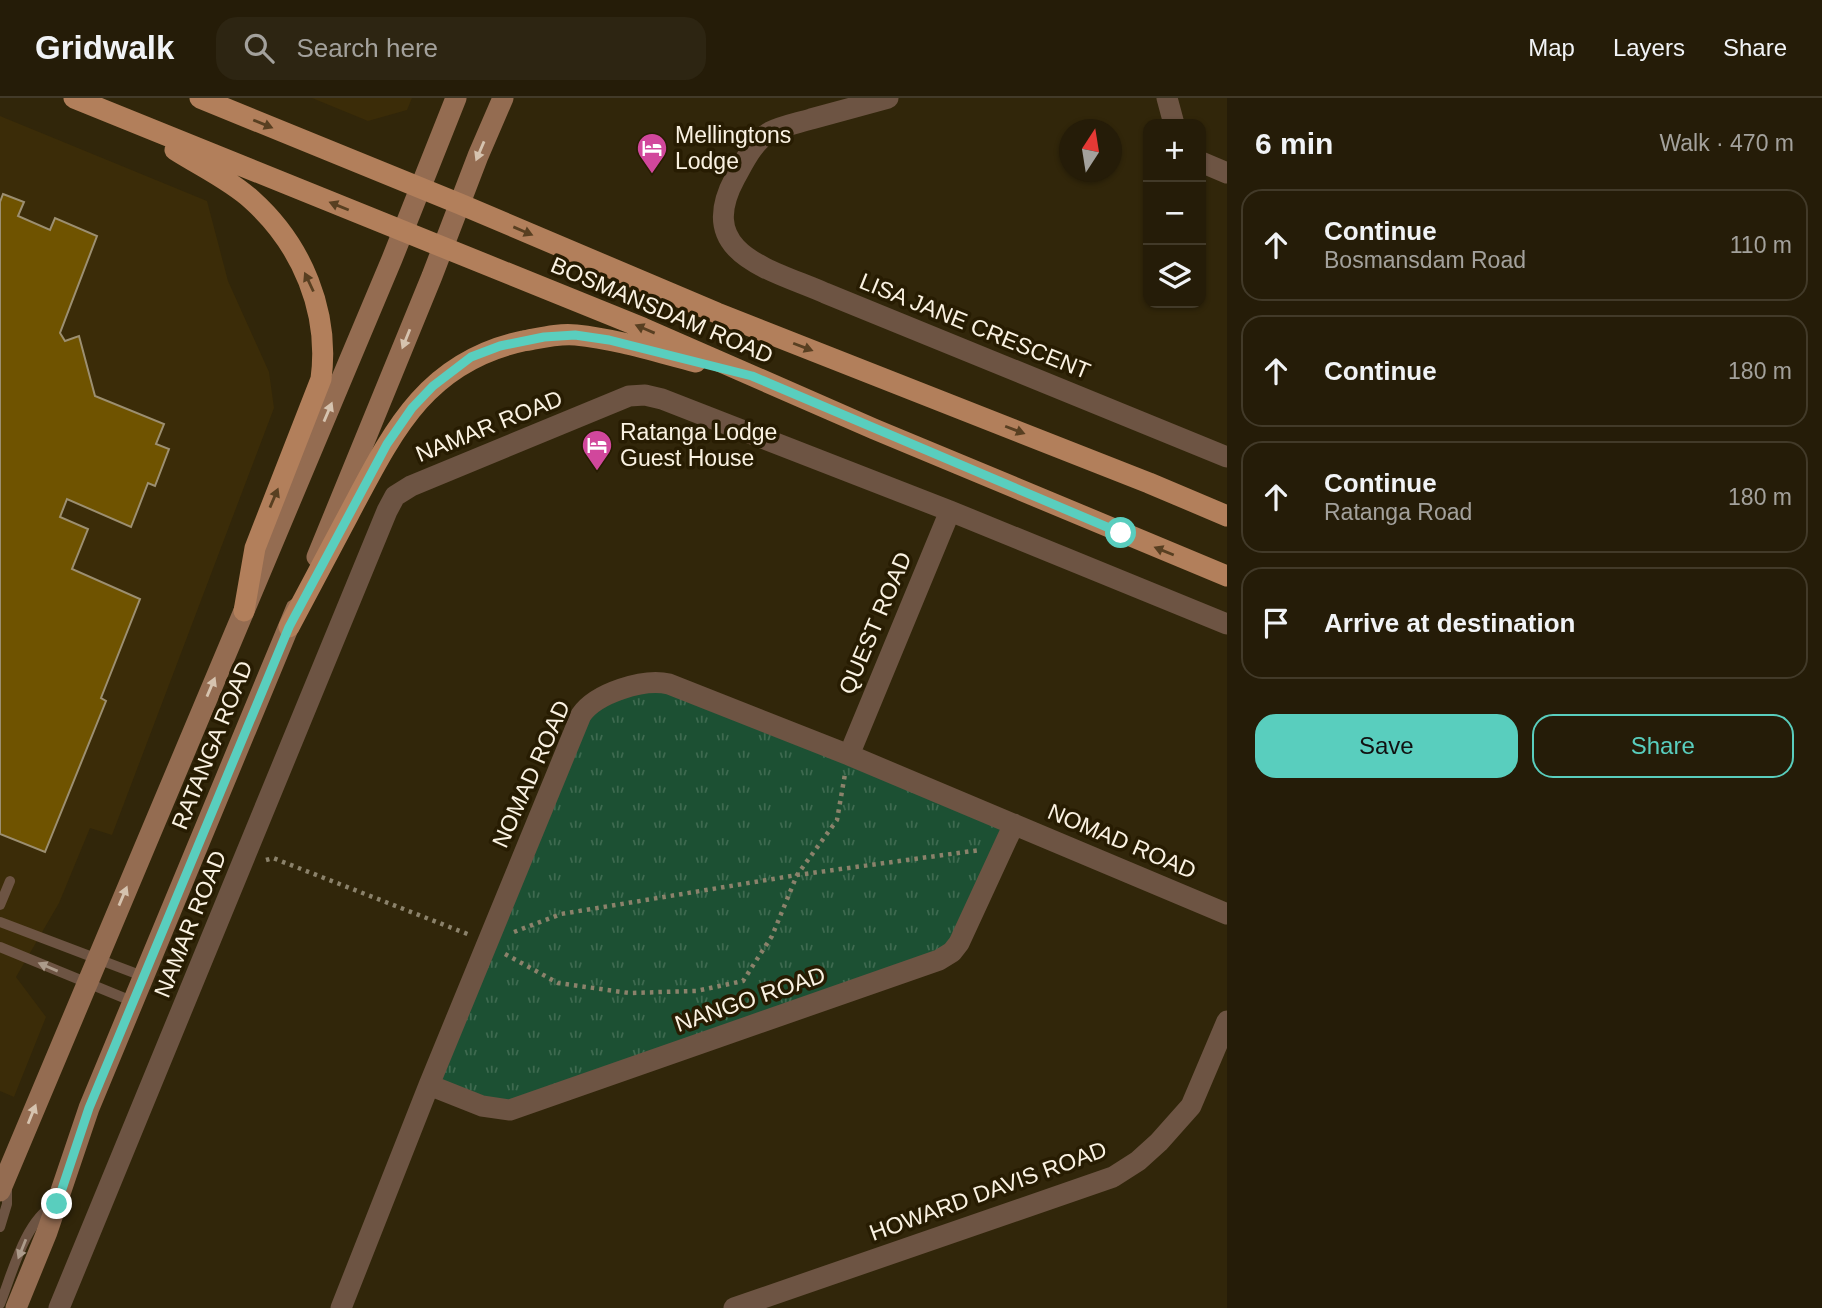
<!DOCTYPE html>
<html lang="en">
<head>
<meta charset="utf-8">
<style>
	:root { --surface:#251c08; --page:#2d2512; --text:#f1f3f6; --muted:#a3a19c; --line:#423a29; --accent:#59cebe }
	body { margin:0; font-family:Helvetica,sans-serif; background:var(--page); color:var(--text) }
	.controls { position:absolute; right:21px; top:21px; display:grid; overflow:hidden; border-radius:14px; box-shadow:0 2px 5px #0004 }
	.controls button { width:63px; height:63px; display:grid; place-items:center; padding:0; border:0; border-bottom:2px solid var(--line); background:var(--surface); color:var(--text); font:35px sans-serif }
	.compass { position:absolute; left:1059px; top:21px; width:63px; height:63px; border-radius:50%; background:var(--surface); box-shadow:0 2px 5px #0004; rotate:12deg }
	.stop { position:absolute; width:21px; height:21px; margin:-16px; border:5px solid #59cebe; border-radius:50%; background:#fff }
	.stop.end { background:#59cebe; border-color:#fff; box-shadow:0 2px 7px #0008 }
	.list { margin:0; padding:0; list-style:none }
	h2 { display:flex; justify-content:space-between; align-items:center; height:91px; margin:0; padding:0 28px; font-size:30px }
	h2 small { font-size:23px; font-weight:400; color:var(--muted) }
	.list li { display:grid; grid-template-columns:46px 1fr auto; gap:21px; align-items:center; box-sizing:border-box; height:112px; margin:0 14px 14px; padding:0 14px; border:2px solid var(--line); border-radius:21px }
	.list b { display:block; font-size:26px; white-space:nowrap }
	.list p { margin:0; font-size:23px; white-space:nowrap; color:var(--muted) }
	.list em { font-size:23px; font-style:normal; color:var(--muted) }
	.actions { display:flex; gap:14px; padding:21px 28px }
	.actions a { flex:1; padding:16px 0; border:2px solid var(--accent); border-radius:21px; text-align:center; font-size:24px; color:var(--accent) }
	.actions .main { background:var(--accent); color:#111 }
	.icon { flex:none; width:38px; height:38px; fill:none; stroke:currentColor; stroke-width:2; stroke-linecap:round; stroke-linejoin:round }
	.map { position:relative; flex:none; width:1227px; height:1210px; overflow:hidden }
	header { display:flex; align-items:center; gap:42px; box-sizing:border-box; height:98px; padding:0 35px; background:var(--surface); border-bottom:2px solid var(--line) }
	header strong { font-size:33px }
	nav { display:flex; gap:38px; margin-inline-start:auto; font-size:24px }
	.search { width:490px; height:63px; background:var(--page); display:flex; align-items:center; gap:18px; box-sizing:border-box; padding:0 24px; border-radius:21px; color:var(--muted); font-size:26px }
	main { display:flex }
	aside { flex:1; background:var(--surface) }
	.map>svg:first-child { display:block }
</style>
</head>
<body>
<header>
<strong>Gridwalk</strong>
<div class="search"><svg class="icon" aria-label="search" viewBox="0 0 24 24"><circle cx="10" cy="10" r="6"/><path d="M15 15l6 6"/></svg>Search here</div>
<nav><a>Map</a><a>Layers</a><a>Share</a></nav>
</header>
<main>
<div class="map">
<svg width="1227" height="1210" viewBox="0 0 1227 1210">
	<defs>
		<pattern id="park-tufts" width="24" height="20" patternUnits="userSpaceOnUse" patternTransform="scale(1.75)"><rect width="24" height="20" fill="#1c5033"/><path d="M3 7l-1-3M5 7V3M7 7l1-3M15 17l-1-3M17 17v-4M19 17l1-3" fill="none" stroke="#3e6a50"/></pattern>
	</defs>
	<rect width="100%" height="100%" fill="#31260a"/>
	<path fill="#3b2c08" d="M 312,0 L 412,0 L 407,12 L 368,23 Z
		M 0,18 L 207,103 L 228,183 L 269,274 L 274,310 L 112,737 L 90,730 L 59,805 L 16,879 L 46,919 L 14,999 L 0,993 Z"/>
	<path fill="url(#park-tufts)" d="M 650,586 L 1015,724 L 964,845 L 509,1012 L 431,987 L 587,618 Z"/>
	<path fill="#6f5300" stroke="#9c8f71" stroke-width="2" d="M 3,96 L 24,104 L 18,118 L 50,132 L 55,120 L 97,138 L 60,235 L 65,243 L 79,238 L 95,298 L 164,326 L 156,346 L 169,351 L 155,388 L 148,385 L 131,429 L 67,401 L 60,419 L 88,431 L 72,471 L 140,501 L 101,600 L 106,603 L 45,754 L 0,736 L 0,104 Z"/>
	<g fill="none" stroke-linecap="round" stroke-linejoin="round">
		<path stroke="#8b826b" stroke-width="4.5" stroke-dasharray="3.5 5" stroke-linecap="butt" d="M 266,762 L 273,760 L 470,837
			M 514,834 L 561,816 L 797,777 L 980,752
			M 505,856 L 558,885 L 629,895 L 696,893 L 743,883 L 772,838 L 797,777 L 837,722 L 845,676"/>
		<path stroke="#6d5443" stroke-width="10" d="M 0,807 L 10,783
			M 0,824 L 145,879
			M 0,849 L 134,904
			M 0,1129 L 7,1106 L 7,1088
			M 0,1206 C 12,1176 25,1123 54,1107"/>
		<path stroke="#6d5443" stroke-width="21" d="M 888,0 C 863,7 837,14 811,21 C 798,25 782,28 770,34 C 753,44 744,64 735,80 C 694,156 770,171 825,195 L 1227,359
			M 1167,0 L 1174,26
			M 1201,64 L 1227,75
			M 849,657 L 950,413
			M 429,987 L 482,1008 L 510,1012 L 939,862 L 952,854 L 959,845 L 1014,726
			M 59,1210 L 387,413 L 395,398 L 411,388 L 629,298 L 645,297 L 662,301 L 950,413 L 1227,526
			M 341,1210 L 429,987 L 581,617 C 596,595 644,580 669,586 L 849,657 L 1227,816
			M 734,1210 L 1113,1079 L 1138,1063 L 1159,1044 L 1191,1008 L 1227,923"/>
		<path stroke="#946c51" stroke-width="21" d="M 317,459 L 432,178 L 478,58 L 503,0
			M 0,1093 L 392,161 L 456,0
			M 16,1210 L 47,1134 L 89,1010 L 296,511"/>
		<path stroke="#b27f5b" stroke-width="21" d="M 74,0 L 643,230 L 874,331 L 1227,478
			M 200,0 L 460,106 L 717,215 L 1149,385 L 1227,418
			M 175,52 C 200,68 230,82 252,102 C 302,147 330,214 321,281 L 255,450 L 244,513
			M 289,529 C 309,491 329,454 349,416 C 392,335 425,264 523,243 C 540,240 559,235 576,237 C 616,241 657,254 696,264"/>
	</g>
	<defs><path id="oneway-solid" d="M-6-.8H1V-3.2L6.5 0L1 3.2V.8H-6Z" transform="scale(1.75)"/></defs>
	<g fill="#583f21">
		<use href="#oneway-solid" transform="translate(263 26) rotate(22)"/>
		<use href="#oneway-solid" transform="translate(339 108) rotate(-158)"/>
		<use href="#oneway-solid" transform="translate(523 133) rotate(23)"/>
		<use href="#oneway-solid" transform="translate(309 184) rotate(-115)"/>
		<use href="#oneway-solid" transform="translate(645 231) rotate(-157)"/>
		<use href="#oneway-solid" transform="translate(803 249) rotate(21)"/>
		<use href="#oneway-solid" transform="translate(1015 332) rotate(21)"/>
		<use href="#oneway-solid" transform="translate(274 400) rotate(-67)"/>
		<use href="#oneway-solid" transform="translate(1164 453) rotate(-158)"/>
	</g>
	<g fill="#d6c3af">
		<use href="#oneway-solid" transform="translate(480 53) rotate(113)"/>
		<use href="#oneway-solid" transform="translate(406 241) rotate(112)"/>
		<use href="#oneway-solid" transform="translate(328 314) rotate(-67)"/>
		<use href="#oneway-solid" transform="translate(211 589) rotate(-67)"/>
		<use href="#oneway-solid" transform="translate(123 798) rotate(-67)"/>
		<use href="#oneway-solid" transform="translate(32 1016) rotate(-68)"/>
	</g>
	<g fill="#ac9b8b">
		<use href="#oneway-solid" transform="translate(48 869) rotate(-157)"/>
		<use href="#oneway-solid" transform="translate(22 1151) rotate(112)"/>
	</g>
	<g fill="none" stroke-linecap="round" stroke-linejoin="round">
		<path stroke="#59cebe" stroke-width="9" d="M 57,1106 L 89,1010 L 289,529 L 387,346 L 412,310 L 433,288 L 471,259 L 500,248 L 544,239 L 575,237 L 609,242 L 752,278 L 1121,435"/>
	</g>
	<defs>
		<g id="hotel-pin" transform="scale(1.575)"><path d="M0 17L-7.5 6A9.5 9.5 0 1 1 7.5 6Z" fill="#d1479c" stroke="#271c02"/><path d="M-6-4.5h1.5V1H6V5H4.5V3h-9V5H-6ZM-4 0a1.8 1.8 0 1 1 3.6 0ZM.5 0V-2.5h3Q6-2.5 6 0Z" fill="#fff"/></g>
	</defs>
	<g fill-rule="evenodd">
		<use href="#hotel-pin" x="652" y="50"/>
		<use href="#hotel-pin" x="597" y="347"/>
	</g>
	<g text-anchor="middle" stroke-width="7" stroke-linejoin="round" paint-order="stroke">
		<g font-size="23" fill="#faf2e2" stroke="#271c02" text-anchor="start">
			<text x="675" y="45">Mellingtons<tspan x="675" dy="26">Lodge</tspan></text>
			<text x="620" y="342">Ratanga Lodge<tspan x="620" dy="26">Guest House</tspan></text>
		</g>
		<g font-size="23" fill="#faf2e2" stroke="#271c02">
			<text transform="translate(662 212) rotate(23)" y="8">BOSMANSDAM ROAD</text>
			<text transform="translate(975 228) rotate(22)" y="8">LISA JANE CRESCENT</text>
			<text transform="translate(489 328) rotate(-22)" y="8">NAMAR ROAD</text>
			<text transform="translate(875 525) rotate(-67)" y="8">QUEST ROAD</text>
			<text transform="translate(212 647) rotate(-68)" y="8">RATANGA ROAD</text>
			<text transform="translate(531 676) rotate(-66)" y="8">NOMAD ROAD</text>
			<text transform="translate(1122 743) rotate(23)" y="8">NOMAD ROAD</text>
			<text transform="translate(190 826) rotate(-68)" y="8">NAMAR ROAD</text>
			<text transform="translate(750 901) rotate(-19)" y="8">NANGO ROAD</text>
			<text transform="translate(988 1093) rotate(-20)" y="8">HOWARD DAVIS ROAD</text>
		</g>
	</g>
</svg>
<div class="controls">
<button>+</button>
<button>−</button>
<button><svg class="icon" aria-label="layers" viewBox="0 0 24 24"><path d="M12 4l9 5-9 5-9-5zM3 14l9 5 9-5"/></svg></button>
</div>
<svg class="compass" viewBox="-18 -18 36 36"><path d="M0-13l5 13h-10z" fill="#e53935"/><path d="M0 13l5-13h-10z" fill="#a3a19c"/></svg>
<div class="stop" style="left:1121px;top:435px"></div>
<div class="stop end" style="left:57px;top:1106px"></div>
</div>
<aside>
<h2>6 min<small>Walk · 470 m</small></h2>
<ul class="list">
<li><svg class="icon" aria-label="ahead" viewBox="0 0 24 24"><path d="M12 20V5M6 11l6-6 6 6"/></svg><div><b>Continue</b><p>Bosmansdam Road</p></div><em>110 m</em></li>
<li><svg class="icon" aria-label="ahead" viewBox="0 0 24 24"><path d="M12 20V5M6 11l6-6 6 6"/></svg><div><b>Continue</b></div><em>180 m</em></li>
<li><svg class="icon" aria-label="ahead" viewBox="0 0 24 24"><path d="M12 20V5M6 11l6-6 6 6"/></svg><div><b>Continue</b><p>Ratanga Road</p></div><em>180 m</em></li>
<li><svg class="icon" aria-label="arrive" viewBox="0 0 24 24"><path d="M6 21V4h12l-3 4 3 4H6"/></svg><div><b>Arrive at destination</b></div></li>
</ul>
<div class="actions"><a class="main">Save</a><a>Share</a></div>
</aside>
</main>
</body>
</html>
